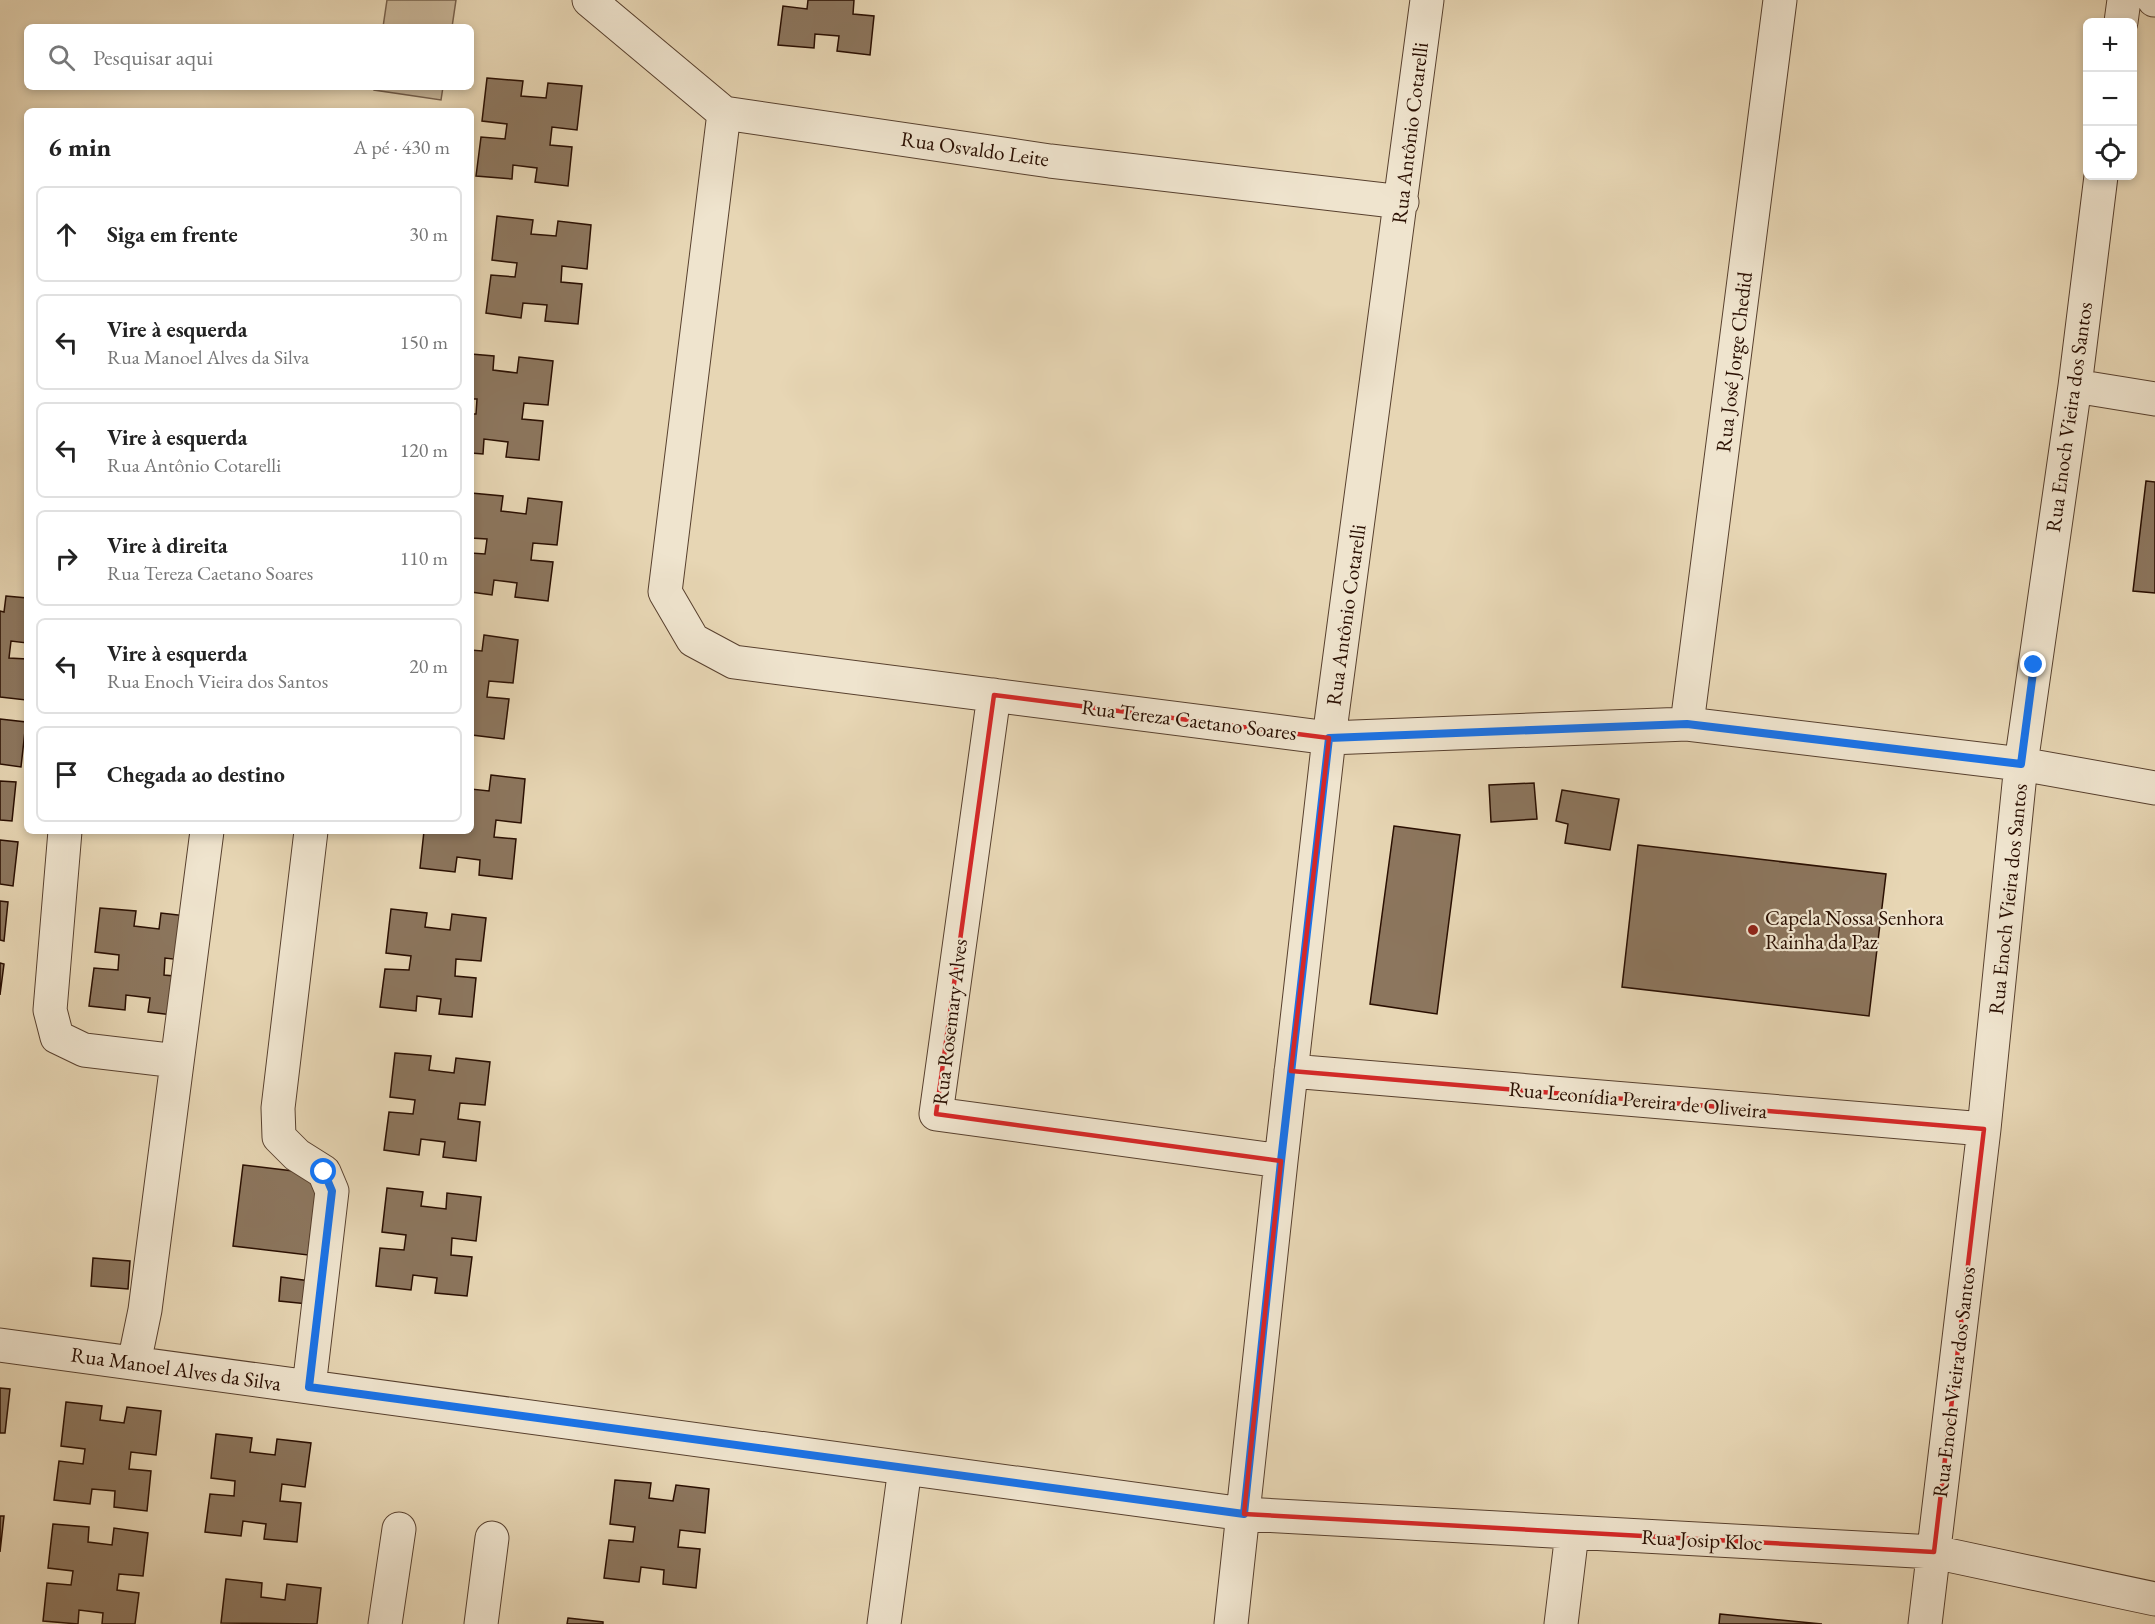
<!DOCTYPE html>
<html lang="pt">
<head>
<meta charset="utf-8">
<style>
	:root { --surface:#fff; --page:#f6f6f6; --text:#222; --muted:#767676; --line:#e0e0e0 }
	body { margin:0; font-family:"EB Garamond",serif; background:var(--page); color:var(--text) }
	.controls { position:absolute; right:18px; top:18px; display:grid; overflow:hidden; border-radius:9px; box-shadow:0 3px 9px #0003 }
	.controls button { width:54px; height:54px; display:grid; place-items:center; padding:0; border:0; border-bottom:2px solid var(--line); background:var(--surface); color:var(--text); font:30px sans-serif }
	.stop { position:absolute; width:18px; height:18px; margin:-14px; border:4px solid #1a73e8; border-radius:50%; background:#fff }
	.stop.end { background:#1a73e8; border-color:#fff; box-shadow:0 2px 6px #0008 }
	.list { margin:0; padding:0; list-style:none }
	h2 { display:flex; justify-content:space-between; align-items:center; height:78px; margin:0; padding:0 24px; font-size:26px }
	h2 small { font-size:20px; font-weight:400; color:var(--muted) }
	.list li { display:grid; grid-template-columns:39px 1fr auto; gap:18px; align-items:center; box-sizing:border-box; height:96px; margin:0 12px 12px; padding:0 12px; border:2px solid var(--line); border-radius:9px }
	.list b { display:block; font-size:22px; white-space:nowrap }
	.list p { margin:0; font-size:20px; white-space:nowrap; color:var(--muted) }
	.list em { font-size:20px; font-style:normal; color:var(--muted) }
	.icon { flex:none; width:33px; height:33px; fill:none; stroke:currentColor; stroke-width:2; stroke-linecap:round; stroke-linejoin:round }
	.map { position:relative; flex:none; width:2155px; height:1624px; overflow:hidden }
	.search { position:absolute; background:var(--surface); box-shadow:0 3px 9px #0003; left:24px; top:24px; width:450px; height:66px; display:flex; align-items:center; gap:15px; box-sizing:border-box; padding:0 21px; border-radius:9px; color:var(--muted); font-size:22px }
	.panel { position:absolute; background:var(--surface); box-shadow:0 3px 9px #0003; left:24px; top:108px; width:450px; height:726px; border-radius:9px }
	.map>svg:first-child { display:block }
</style>
</head>
<body>
<div class="map">
<svg width="2155" height="1624" viewBox="0 0 2155 1624">
	<rect width="100%" height="100%" fill="#e7d6b4"/>
	<filter id="stains"><feTurbulence type="fractalNoise" baseFrequency=".00333" numOctaves="4"/><feColorMatrix values="0 0 0 0 .2 0 0 0 0 .09 0 0 0 0 .02 0 0 0 .5 -.17"/></filter>
	<radialGradient id="worn" r=".72"><stop offset=".6" stop-color="#630" stop-opacity="0"/><stop offset="1" stop-color="#630" stop-opacity=".3"/></radialGradient>
	<path fill="#c7b496" stroke="#78614c" stroke-width="1.5" d="M 387,0 L 456,0 L 452,27 L 383,27 Z
		M 374,87 L 443,87 L 441,100 L 374,90 Z"/>
	<path fill="#8c765e" stroke="#290e01" stroke-width="1.5" d="M 808,0 L 854,0 L 853,14 L 874,16 L 870,55 L 837,51 L 839,36 L 815,34 L 814,48 L 778,45 L 783,6 L 807,9 Z
		M 487,78 L 523,81 L 521,96 L 546,98 L 548,83 L 582,86 L 577,130 L 552,127 L 550,145 L 572,147 L 568,186 L 535,182 L 537,168 L 513,165 L 512,179 L 476,176 L 481,137 L 505,139 L 507,124 L 482,121 Z
		M 497,216 L 533,220 L 531,234 L 556,236 L 558,221 L 591,225 L 587,269 L 562,266 L 561,282 L 582,284 L 578,324 L 545,321 L 547,305 L 523,303 L 521,318 L 486,313 L 491,275 L 515,277 L 517,263 L 492,260 Z
		M 471,354 L 494,356 L 493,370 L 517,373 L 519,357 L 553,361 L 548,405 L 524,403 L 522,419 L 543,421 L 539,460 L 506,457 L 508,442 L 484,439 L 483,454 L 471,453 L 471,414 L 476,414 L 477,399 L 471,399 Z
		M 2146,481 L 2155,482 L 2155,593 L 2133,591 Z
		M 471,493 L 503,496 L 501,511 L 526,514 L 528,498 L 562,502 L 557,545 L 533,543 L 531,560 L 553,562 L 548,601 L 515,597 L 517,583 L 494,580 L 492,595 L 471,592 L 471,553 L 485,554 L 487,539 L 471,538 Z
		M 6,596 L 27,598 L 27,643 L 11,641 L 9,658 L 27,659 L 26,700 L 0,697 L 0,611 L 4,612 Z
		M 484,635 L 518,640 L 513,683 L 489,681 L 487,697 L 509,699 L 504,739 L 472,735 L 471,650 L 482,651 Z
		M 0,719 L 26,722 L 21,767 L 0,764 Z
		M 491,775 L 525,779 L 521,823 L 496,820 L 494,837 L 516,839 L 512,879 L 479,875 L 480,860 L 457,857 L 455,872 L 420,868 L 424,831 L 471,831 L 471,789 L 489,791 Z
		M 0,781 L 16,782 L 12,821 L 0,820 Z
		M 1534,783 L 1537,819 L 1491,822 L 1489,785 Z
		M 1562,790 L 1619,799 L 1610,850 L 1565,843 L 1568,824 L 1556,821 Z
		M 1394,826 L 1460,835 L 1437,1014 L 1370,1004 Z
		M 0,840 L 18,842 L 13,886 L 0,884 Z
		M 1638,845 L 1886,874 L 1869,1016 L 1622,987 Z
		M 0,901 L 8,902 L 4,941 L 0,940 Z
		M 100,908 L 136,911 L 134,926 L 159,929 L 161,913 L 195,917 L 190,961 L 165,958 L 164,975 L 185,977 L 181,1016 L 148,1012 L 150,998 L 126,995 L 125,1010 L 89,1006 L 94,968 L 118,970 L 119,955 L 95,952 Z
		M 391,909 L 427,913 L 425,927 L 450,930 L 452,914 L 486,918 L 481,961 L 456,959 L 455,976 L 476,978 L 472,1017 L 439,1014 L 441,999 L 417,996 L 416,1011 L 380,1007 L 385,969 L 409,970 L 411,956 L 386,953 Z
		M 0,963 L 4,964 L 0,995 Z
		M 395,1053 L 431,1056 L 429,1070 L 454,1073 L 456,1058 L 490,1062 L 485,1105 L 460,1103 L 458,1119 L 480,1122 L 476,1161 L 443,1157 L 445,1142 L 421,1139 L 419,1155 L 384,1150 L 389,1112 L 413,1114 L 415,1100 L 390,1097 Z
		M 243,1165 L 318,1174 L 308,1255 L 233,1246 Z
		M 387,1188 L 423,1192 L 421,1206 L 446,1209 L 447,1193 L 481,1197 L 476,1241 L 452,1238 L 451,1255 L 472,1257 L 467,1296 L 435,1293 L 437,1278 L 413,1275 L 411,1290 L 376,1286 L 380,1248 L 404,1250 L 406,1235 L 382,1232 Z
		M 93,1258 L 130,1261 L 128,1289 L 91,1286 Z
		M 281,1277 L 310,1281 L 308,1304 L 279,1301 Z
		M 0,1388 L 10,1389 L 5,1433 L 0,1433 Z
		M 66,1402 L 102,1406 L 100,1420 L 124,1423 L 127,1407 L 161,1411 L 156,1455 L 131,1452 L 129,1469 L 151,1471 L 147,1511 L 114,1507 L 115,1491 L 92,1489 L 90,1504 L 54,1500 L 59,1461 L 83,1464 L 85,1449 L 61,1446 Z
		M 216,1434 L 252,1438 L 250,1452 L 275,1455 L 277,1439 L 311,1443 L 305,1487 L 282,1484 L 280,1501 L 301,1503 L 297,1542 L 264,1539 L 266,1524 L 243,1521 L 241,1536 L 205,1532 L 210,1494 L 234,1496 L 235,1481 L 211,1478 Z
		M 615,1480 L 651,1483 L 649,1498 L 673,1501 L 676,1485 L 709,1489 L 705,1533 L 680,1530 L 678,1547 L 700,1549 L 696,1588 L 663,1584 L 664,1570 L 641,1567 L 639,1582 L 604,1578 L 609,1540 L 633,1542 L 635,1527 L 610,1524 Z
		M 0,1516 L 4,1516 L 0,1552 Z
		M 53,1524 L 89,1527 L 88,1542 L 112,1545 L 114,1528 L 148,1533 L 143,1576 L 119,1574 L 117,1590 L 139,1593 L 135,1624 L 102,1624 L 103,1613 L 79,1610 L 78,1624 L 43,1621 L 47,1583 L 71,1585 L 73,1571 L 48,1568 Z
		M 226,1579 L 262,1583 L 261,1597 L 285,1600 L 287,1584 L 321,1588 L 317,1624 L 221,1623 Z
		M 1720,1614 L 1822,1624 L 1719,1624 Z
		M 568,1618 L 603,1622 L 603,1624 L 567,1624 Z"/>
	<g fill="none" stroke-linecap="round" stroke-linejoin="round">
		<g stroke="#58402e" stroke-width="35">
			<path id="street" d="M 589,0 L 724,113 L 1050,161 L 1402,202
				M 2154,0 L 2155,0
				M 2121,22 L 2124,0
				M 724,113 L 665,592 L 693,640 L 734,662 L 1329,738 L 1687,724 L 2021,764 L 2155,788
				M 2075,386 L 2155,399
				M 994,695 L 936,1114 L 1281,1161
				M 1687,724 L 1780,0
				M 65,831 L 50,1010 L 57,1037 L 84,1050 L 177,1061
				M 1291,1071 L 1984,1129
				M 0,1345 L 1244,1514 L 1934,1552 L 2155,1599
				M 134,1363 L 145,1310 L 207,831
				M 309,1387 L 332,1191 L 324,1172 L 297,1155 L 279,1137 L 278,1108 L 311,831
				M 385,1624 L 399,1529
				M 481,1624 L 492,1538
				M 884,1624 L 905,1468
				M 1231,1624 L 1281,1161 L 1329,738 L 1427,0
				M 1561,1624 L 1572,1533
				M 1925,1624 L 1984,1129 L 2021,764 L 2075,386 L 2101,176"/>
		</g>
		<use href="#street" stroke="#efe4ce" stroke-width="33"/>
	</g>
	<g fill="none" stroke-linecap="round" stroke-linejoin="round">
		<path stroke="#1a73e8" stroke-width="8" d="M 324,1172 L 332,1191 L 309,1387 L 1244,1514 L 1281,1161 L 1329,738 L 1687,724 L 2021,764 L 2034,665"/>
	</g>
	<path fill="none" stroke="#d62828" stroke-width="4.5" stroke-linejoin="round" d="M 994,695 L 1329,738 L 1291,1071 L 1984,1129 L 1934,1552 L 1244,1514 L 1281,1161 L 936,1114 Z"/>
	<circle fill="#8f2418" stroke="#efe4ce" stroke-width="2" cx="1753" cy="930" r="6"/>
	<g text-anchor="middle" stroke-width="4.5" stroke-linejoin="round" paint-order="stroke">
		<g font-size="21" fill="#290e01" stroke="#efe4ce">
			<text transform="translate(1410 133) rotate(-83)" y="7">Rua Antônio Cotarelli</text>
			<text transform="translate(975 149) rotate(8)" y="7">Rua Osvaldo Leite</text>
			<text transform="translate(1734 362) rotate(-83)" y="7">Rua José Jorge Chedid</text>
			<text transform="translate(2069 417) rotate(-82)" y="7">Rua Enoch Vieira dos Santos</text>
			<text transform="translate(1346 615) rotate(-82)" y="7">Rua Antônio Cotarelli</text>
			<text transform="translate(1189 720) rotate(7)" y="7">Rua Tereza Caetano Soares</text>
			<text transform="translate(2008 899) rotate(-84)" y="7">Rua Enoch Vieira dos Santos</text>
			<text transform="translate(950 1022) rotate(-83)" y="7">Rua Rosemary Alves</text>
			<text transform="translate(1638 1100) rotate(5)" y="7">Rua Leonídia Pereira de Oliveira</text>
			<text transform="translate(176 1369) rotate(8)" y="7">Rua Manoel Alves da Silva</text>
			<text transform="translate(1954 1382) rotate(-83)" y="7">Rua Enoch Vieira dos Santos</text>
			<text transform="translate(1702 1540) rotate(3)" y="7">Rua Josip Kloc</text>
		</g>
		<g font-size="21" fill="#290e01" stroke="#efe4ce" text-anchor="start">
			<text x="1765" y="925">Capela Nossa Senhora<tspan x="1765" dy="24">Rainha da Paz</tspan></text>
		</g>
	</g>
	<rect width="100%" height="100%" filter="url(#stains)"/>
	<rect width="100%" height="100%" fill="url(#worn)"/>
</svg>
<div class="controls">
<button>+</button>
<button>−</button>
<button><svg class="icon" aria-label="locate" viewBox="0 0 24 24"><circle cx="12" cy="12" r="6"/><path d="M12 2v4M12 18v4M2 12h4M18 12h4"/></svg></button>
</div>
<div class="stop" style="left:324px;top:1172px"></div>
<div class="stop end" style="left:2034px;top:665px"></div>
<div class="search"><svg class="icon" aria-label="search" viewBox="0 0 24 24"><circle cx="10" cy="10" r="6"/><path d="M15 15l6 6"/></svg>Pesquisar aqui</div>
<section class="panel">
<h2>6 min<small>A pé · 430 m</small></h2>
<ul class="list">
<li><svg class="icon" aria-label="ahead" viewBox="0 0 24 24"><path d="M12 20V5M6 11l6-6 6 6"/></svg><div><b>Siga em frente</b></div><em>30 m</em></li>
<li><svg class="icon" aria-label="left" viewBox="0 0 24 24"><path d="M17 20v-9H6M10 6l-5 5 5 5"/></svg><div><b>Vire à esquerda</b><p>Rua Manoel Alves da Silva</p></div><em>150 m</em></li>
<li><svg class="icon" aria-label="left" viewBox="0 0 24 24"><path d="M17 20v-9H6M10 6l-5 5 5 5"/></svg><div><b>Vire à esquerda</b><p>Rua Antônio Cotarelli</p></div><em>120 m</em></li>
<li><svg class="icon" aria-label="right" viewBox="0 0 24 24"><path d="M7 20v-9h11M14 6l5 5-5 5"/></svg><div><b>Vire à direita</b><p>Rua Tereza Caetano Soares</p></div><em>110 m</em></li>
<li><svg class="icon" aria-label="left" viewBox="0 0 24 24"><path d="M17 20v-9H6M10 6l-5 5 5 5"/></svg><div><b>Vire à esquerda</b><p>Rua Enoch Vieira dos Santos</p></div><em>20 m</em></li>
<li><svg class="icon" aria-label="arrive" viewBox="0 0 24 24"><path d="M6 21V4h12l-3 4 3 4H6"/></svg><div><b>Chegada ao destino</b></div></li>
</ul>
</section>
</div>
</body>
</html>
